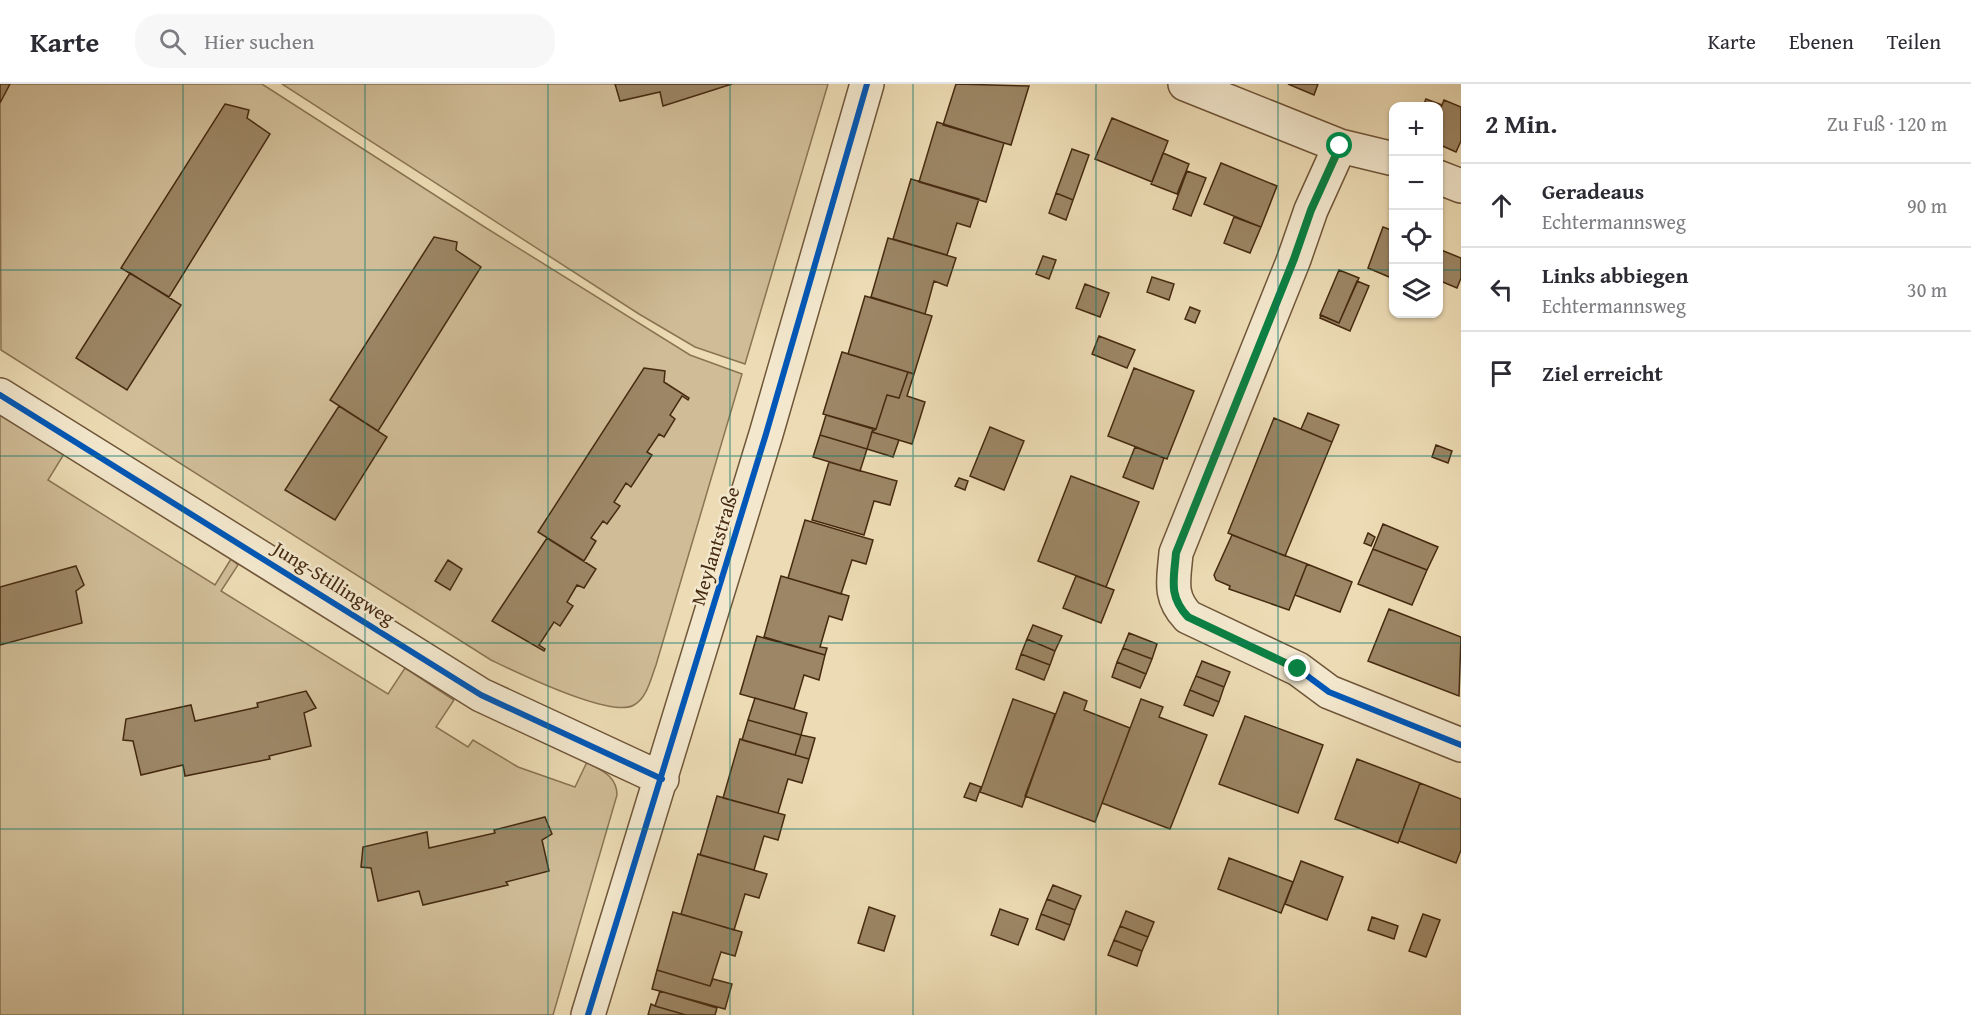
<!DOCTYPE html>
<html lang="de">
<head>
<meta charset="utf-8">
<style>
	:root { --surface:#fff; --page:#f7f7f7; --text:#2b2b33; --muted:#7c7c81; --line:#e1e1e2 }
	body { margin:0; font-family:"Gentium Book Plus",serif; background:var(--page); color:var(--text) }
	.controls { position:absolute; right:18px; top:18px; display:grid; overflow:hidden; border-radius:12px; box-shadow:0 2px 4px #0004 }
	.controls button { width:54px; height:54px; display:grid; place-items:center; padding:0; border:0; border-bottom:2px solid var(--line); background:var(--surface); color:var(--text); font:30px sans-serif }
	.stop { position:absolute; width:18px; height:18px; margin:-14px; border:4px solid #0b8043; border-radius:50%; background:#fff }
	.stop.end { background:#0b8043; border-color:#fff; box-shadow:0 2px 6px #0008 }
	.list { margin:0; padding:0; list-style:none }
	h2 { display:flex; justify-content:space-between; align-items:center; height:78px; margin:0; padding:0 24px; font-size:26px }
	h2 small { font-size:20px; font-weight:400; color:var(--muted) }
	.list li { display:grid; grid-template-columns:39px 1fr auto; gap:18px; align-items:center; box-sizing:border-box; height:84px; padding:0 24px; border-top:2px solid var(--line) }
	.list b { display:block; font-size:22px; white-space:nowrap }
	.list p { margin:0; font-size:20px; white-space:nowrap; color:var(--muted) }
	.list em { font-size:20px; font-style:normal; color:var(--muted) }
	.icon { flex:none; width:33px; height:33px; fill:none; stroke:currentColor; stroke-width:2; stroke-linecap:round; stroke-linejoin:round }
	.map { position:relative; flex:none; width:1461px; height:931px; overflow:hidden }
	header { display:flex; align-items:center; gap:36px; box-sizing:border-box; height:84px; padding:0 30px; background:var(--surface); border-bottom:2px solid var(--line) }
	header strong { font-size:28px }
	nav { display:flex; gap:33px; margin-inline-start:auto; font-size:21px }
	.search { width:420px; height:54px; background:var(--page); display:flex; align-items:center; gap:15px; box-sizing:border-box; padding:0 21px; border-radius:24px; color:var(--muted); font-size:22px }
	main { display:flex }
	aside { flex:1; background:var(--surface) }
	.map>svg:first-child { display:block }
</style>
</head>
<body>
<header>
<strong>Karte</strong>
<div class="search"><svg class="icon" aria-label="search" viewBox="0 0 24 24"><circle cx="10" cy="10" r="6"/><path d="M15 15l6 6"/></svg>Hier suchen</div>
<nav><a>Karte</a><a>Ebenen</a><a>Teilen</a></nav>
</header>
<main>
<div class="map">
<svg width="1461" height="931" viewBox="0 0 1461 931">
	<rect width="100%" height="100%" fill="#ecdbb4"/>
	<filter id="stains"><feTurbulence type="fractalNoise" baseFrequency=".00333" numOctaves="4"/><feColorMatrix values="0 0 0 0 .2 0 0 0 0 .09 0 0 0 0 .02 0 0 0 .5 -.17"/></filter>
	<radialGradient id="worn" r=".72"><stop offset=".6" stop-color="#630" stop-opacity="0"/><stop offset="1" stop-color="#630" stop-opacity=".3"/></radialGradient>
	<path fill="#d0bd98" stroke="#8b7454" stroke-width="1.5" d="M 0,0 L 262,0 L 483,142 L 690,271 L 742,290 L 656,581 C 651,594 647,614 634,621 C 611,635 516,588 491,576 L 1,266 Z
		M 282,0 L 828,0 L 745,280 L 695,263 L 639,230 Z
		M 0,331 L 64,370 L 48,396 L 215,501 L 231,475 L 238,481 L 221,507 L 388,610 L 405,584 L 454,616 L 436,643 L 468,663 L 473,656 L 518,683 L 575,703 L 587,678 C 602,687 617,692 617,711 L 553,931 L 0,931 Z"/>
	<path fill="#9c8665" stroke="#462a10" stroke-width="1.5" d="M 0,0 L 10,0 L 0,19 Z
		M 615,0 L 732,0 L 663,22 L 660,8 L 620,17 Z
		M 956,0 L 1029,2 L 1011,61 L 943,41 Z
		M 1288,0 L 1318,0 L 1314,11 Z
		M 1426,15 L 1442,21 L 1438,31 L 1438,22 L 1423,22 Z
		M 1444,16 L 1461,23 L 1461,57 L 1456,68 L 1438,60 L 1438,31 Z
		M 225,20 L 249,26 L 247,34 L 270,50 L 169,213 L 121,184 Z
		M 1112,34 L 1168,57 L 1152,98 L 1095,75 Z
		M 937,38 L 1004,59 L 986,118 L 919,98 Z
		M 1072,65 L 1089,71 L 1073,116 L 1056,109 Z
		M 1163,69 L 1189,80 L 1177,110 L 1151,100 Z
		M 1221,79 L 1277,102 L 1261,143 L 1204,120 Z
		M 1187,87 L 1206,94 L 1191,132 L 1173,125 Z
		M 911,95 L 979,115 L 970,143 L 957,139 L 947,171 L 893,155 Z
		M 1056,109 L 1073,116 L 1066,136 L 1049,129 Z
		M 1234,133 L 1261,143 L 1250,169 L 1224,159 Z
		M 1383,143 L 1394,147 L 1394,195 L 1368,184 Z
		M 434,153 L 457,158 L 456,166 L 481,183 L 378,347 L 330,316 Z
		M 888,154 L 956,174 L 947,202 L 934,197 L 925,230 L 871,213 Z
		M 1441,166 L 1461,174 L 1461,194 L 1457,204 L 1438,196 Z
		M 1043,172 L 1056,176 L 1049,195 L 1036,190 Z
		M 1339,186 L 1359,194 L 1339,239 L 1320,231 Z
		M 130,189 L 181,221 L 127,306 L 76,274 Z
		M 1152,193 L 1174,200 L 1169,216 L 1147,208 Z
		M 1357,197 L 1369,202 L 1350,247 L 1320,234 L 1321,231 L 1339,239 Z
		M 1085,200 L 1109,209 L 1100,233 L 1076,224 Z
		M 865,212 L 932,232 L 914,290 L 848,270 Z
		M 1190,223 L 1200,227 L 1195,239 L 1185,235 Z
		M 1099,252 L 1135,266 L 1127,284 L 1092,270 Z
		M 842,268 L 908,288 L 899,314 L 887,311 L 876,345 L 823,330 Z
		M 644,284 L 665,287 L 664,298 L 689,314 L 688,316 L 682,312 L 670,331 L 675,335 L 664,353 L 659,350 L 647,368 L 652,371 L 631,403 L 626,399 L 614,418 L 620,422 L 607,440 L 603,437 L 591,454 L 596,457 L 584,477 L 538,448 Z
		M 1134,284 L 1194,307 L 1167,375 L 1108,352 Z
		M 908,288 L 914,290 L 907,312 L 925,318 L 912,360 L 872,348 L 876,345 L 887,311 L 899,314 Z
		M 339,322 L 387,353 L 335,436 L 285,406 Z
		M 1308,329 L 1339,341 L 1332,358 L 1301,345 Z
		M 826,331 L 873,345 L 867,365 L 820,351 Z
		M 1274,334 L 1332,358 L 1285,472 L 1228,449 Z
		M 990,343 L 1024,357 L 1004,406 L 970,392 Z
		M 872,348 L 899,356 L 893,373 L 867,365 Z
		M 820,351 L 867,365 L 860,387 L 813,373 Z
		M 1436,361 L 1452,367 L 1448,379 L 1432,373 Z
		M 1135,363 L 1164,374 L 1153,405 L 1123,393 Z
		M 829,378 L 897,397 L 890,421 L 874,417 L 864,451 L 812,436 Z
		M 1071,392 L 1139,418 L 1106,503 L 1038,477 Z
		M 959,394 L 968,397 L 965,406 L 955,402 Z
		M 805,436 L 873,456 L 866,480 L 852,476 L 841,510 L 788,494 Z
		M 1383,440 L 1438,463 L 1427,486 L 1373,465 Z
		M 1368,449 L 1375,453 L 1371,462 L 1364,459 Z
		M 1232,451 L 1307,480 L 1289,526 L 1229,505 L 1230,502 L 1216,496 L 1214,491 Z
		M 547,454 L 596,485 L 584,504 L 577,501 L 567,518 L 573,522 L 560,542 L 554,538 L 539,561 L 545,565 L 544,567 L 492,537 Z
		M 1373,465 L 1427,486 L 1412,521 L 1358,500 Z
		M 448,476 L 462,485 L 450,506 L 435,497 Z
		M 1307,480 L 1352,498 L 1340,528 L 1295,511 Z
		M 76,482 L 84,501 L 76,507 L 82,539 L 0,561 L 0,503 Z
		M 781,492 L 849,512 L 842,536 L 829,532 L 820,563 L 827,564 L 825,571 L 764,553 Z
		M 1076,492 L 1114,506 L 1101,539 L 1063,524 Z
		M 1389,525 L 1461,553 L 1459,612 L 1368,577 Z
		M 1033,541 L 1062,552 L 1055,567 L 1027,555 Z
		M 1129,549 L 1157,560 L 1152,575 L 1123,564 Z
		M 757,552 L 825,571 L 819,596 L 804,591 L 794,625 L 740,610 Z
		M 1027,555 L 1055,567 L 1050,581 L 1021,570 Z
		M 1123,564 L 1152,575 L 1146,590 L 1117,578 Z
		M 1021,570 L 1050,581 L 1044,596 L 1016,585 Z
		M 1202,577 L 1230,588 L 1224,603 L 1196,592 Z
		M 1117,578 L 1146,590 L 1140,604 L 1112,593 Z
		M 1196,592 L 1224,603 L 1219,618 L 1190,606 Z
		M 1190,606 L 1219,618 L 1213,632 L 1184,621 Z
		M 306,607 L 316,624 L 304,629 L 311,662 L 269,672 L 270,675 L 185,692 L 183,681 L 141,691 L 133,657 L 123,656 L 126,635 L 191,621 L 195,637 L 258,623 L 257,619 Z
		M 1064,608 L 1087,617 L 1084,626 L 1130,644 L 1095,738 L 1025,712 Z
		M 755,614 L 807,629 L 801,651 L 748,636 Z
		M 1013,615 L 1055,630 L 1022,723 L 980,708 Z
		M 1141,615 L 1163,623 L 1159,633 L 1207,651 L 1170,745 L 1102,719 Z
		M 1245,632 L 1323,661 L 1298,729 L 1219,700 Z
		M 748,636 L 801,651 L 795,671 L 742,656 Z
		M 801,651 L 815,654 L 809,675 L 795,671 Z
		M 740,655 L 809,675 L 802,699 L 788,695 L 778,729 L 723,714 Z
		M 1357,675 L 1420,699 L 1398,759 L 1335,735 Z
		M 970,699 L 981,703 L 976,717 L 964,713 Z
		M 1420,699 L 1461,715 L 1461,766 L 1456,779 L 1399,757 Z
		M 717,712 L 785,731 L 778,756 L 764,752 L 754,786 L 700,771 Z
		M 545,733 L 552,750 L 542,756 L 549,787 L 506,798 L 508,801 L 423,821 L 419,807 L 378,817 L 371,784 L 361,783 L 363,763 L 427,748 L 429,764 L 495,749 L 494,746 Z
		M 698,770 L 767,790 L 759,814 L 745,810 L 734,846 L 681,830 Z
		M 1229,774 L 1293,798 L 1281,829 L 1218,805 Z
		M 1301,777 L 1343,793 L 1327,836 L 1285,820 Z
		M 1053,801 L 1081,812 L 1075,826 L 1047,815 Z
		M 1047,815 L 1075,826 L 1070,841 L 1041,830 Z
		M 869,823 L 895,832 L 884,867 L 858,859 Z
		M 1000,825 L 1028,835 L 1018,861 L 991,851 Z
		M 1126,827 L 1154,838 L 1148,853 L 1120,842 Z
		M 673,828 L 742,848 L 735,872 L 721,868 L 710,902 L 657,886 Z
		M 1041,830 L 1070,841 L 1064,856 L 1036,845 Z
		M 1423,830 L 1440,836 L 1426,873 L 1409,867 Z
		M 1372,833 L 1398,842 L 1394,855 L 1368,846 Z
		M 1120,842 L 1148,853 L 1142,867 L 1114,856 Z
		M 1114,856 L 1142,867 L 1137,882 L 1108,871 Z
		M 657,886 L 710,902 L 713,895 L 732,900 L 725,925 L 652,905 Z
		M 660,907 L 717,924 L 715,931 L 686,931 L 655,922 Z
		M 651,920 L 655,922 L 686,931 L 648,931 Z"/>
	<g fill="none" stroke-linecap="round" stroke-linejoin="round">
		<g stroke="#705639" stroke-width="36">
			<path id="street" d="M 1185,0 L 1340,62 L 1394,75
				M 1340,62 L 1311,126 L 1294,175 L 1176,469 C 1174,495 1168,512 1188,533 L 1298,585 L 1329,608 L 1461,661
				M 1438,93 L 1461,102
				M 0,311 L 481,611 L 662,695
				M 588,931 L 766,350 L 867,0"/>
		</g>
		<use href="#street" stroke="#f3e8ce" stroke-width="33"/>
		<g stroke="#f3e8ce" stroke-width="10">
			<path id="cycleway" d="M 1340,62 L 1311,126 L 1294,175 L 1176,469 C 1174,495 1168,512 1188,533 L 1298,585 L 1329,608 L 1461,661
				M 0,311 L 481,611 L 662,695
				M 588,931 L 766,350 L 867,0"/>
		</g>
		<use href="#cycleway" stroke="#0057b8" stroke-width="6"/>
	</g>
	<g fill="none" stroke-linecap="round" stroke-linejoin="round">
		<path stroke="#0b8043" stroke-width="8" d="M 1298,585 L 1188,533 C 1168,512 1174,495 1176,469 L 1294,175 L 1311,126 L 1340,62"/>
	</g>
	<path fill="none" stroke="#0f766e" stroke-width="1.5" stroke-opacity="0.55" d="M 183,0 L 183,931M 365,0 L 365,931M 548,0 L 548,931M 730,0 L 730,931M 913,0 L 913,931M 1096,0 L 1096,931M 1278,0 L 1278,931M 0,186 L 1394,186M 1438,186 L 1461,186M 0,372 L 1461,372M 0,559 L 1461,559M 0,745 L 1461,745"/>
	<g text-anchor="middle" stroke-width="5" stroke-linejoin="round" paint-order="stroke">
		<g font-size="20" fill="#462a10" stroke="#f3e8ce">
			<text transform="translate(715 462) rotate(-73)" y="7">Meylantstraße</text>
			<text transform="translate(334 499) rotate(32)" y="7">Jung-Stillingweg</text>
		</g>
	</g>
	<rect width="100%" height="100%" filter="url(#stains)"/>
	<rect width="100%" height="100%" fill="url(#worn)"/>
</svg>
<div class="controls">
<button>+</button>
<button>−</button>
<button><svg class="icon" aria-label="locate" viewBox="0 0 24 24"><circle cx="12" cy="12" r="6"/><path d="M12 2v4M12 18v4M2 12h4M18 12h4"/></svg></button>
<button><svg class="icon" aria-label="layers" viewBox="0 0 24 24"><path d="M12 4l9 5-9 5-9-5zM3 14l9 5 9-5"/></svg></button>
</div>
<div class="stop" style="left:1340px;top:62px"></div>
<div class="stop end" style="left:1298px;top:585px"></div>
</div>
<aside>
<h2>2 Min.<small>Zu Fuß · 120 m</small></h2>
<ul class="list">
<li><svg class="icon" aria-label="ahead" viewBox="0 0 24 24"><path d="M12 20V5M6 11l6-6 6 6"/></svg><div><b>Geradeaus</b><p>Echtermannsweg</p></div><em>90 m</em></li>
<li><svg class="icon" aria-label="left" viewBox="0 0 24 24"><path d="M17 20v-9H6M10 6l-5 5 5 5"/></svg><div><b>Links abbiegen</b><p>Echtermannsweg</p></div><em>30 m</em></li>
<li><svg class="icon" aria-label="arrive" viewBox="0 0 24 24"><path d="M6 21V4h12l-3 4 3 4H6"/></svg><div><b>Ziel erreicht</b></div></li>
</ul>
</aside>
</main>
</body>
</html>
